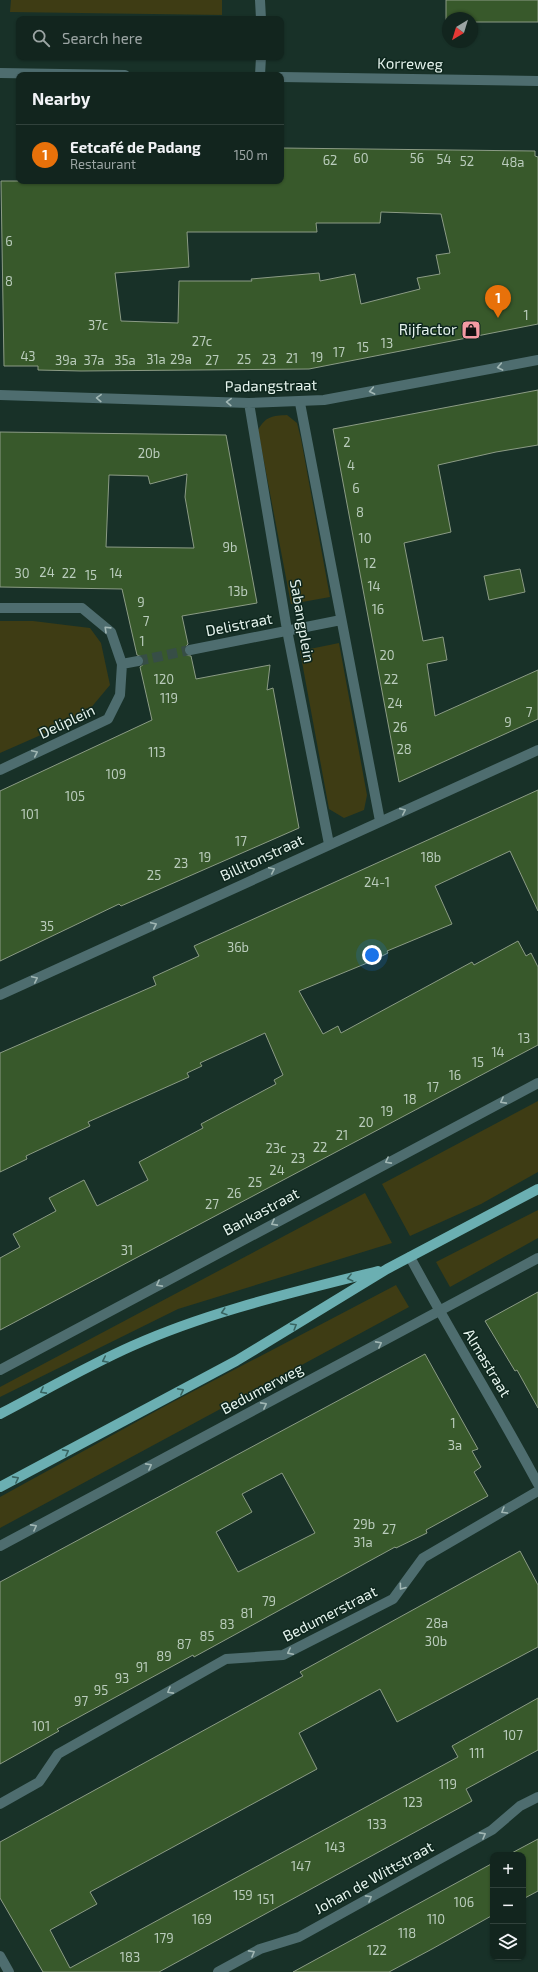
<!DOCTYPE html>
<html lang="en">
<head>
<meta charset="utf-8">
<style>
	:root { --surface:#12251e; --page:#1f312b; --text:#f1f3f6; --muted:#9ca5a4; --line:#31423c; --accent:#db2777 }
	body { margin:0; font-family:"Exo 2",sans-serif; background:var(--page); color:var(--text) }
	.controls { position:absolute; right:12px; bottom:12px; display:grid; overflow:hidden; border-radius:8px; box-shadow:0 1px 3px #0004 }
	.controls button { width:36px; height:36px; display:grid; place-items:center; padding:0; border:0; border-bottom:1px solid var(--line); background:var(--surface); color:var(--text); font:20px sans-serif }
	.compass { position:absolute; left:442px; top:12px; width:36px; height:36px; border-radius:50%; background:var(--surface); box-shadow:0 1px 3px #0004; rotate:218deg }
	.you { position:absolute; left:372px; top:955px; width:14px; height:14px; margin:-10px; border:3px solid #fff; border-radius:50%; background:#1a73e8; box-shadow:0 0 0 6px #1a73e833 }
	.badge { display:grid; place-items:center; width:26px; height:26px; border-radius:50%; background:var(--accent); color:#fff; font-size:13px; font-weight:700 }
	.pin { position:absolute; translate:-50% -33px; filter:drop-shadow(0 1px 2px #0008) }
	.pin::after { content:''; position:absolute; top:21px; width:14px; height:12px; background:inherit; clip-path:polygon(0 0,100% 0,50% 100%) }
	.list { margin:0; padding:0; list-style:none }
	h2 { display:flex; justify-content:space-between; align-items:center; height:52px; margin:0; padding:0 16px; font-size:17px }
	h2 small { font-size:13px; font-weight:400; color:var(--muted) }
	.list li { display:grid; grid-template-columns:26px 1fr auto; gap:12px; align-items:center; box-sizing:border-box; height:60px; padding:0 16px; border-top:1px solid var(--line) }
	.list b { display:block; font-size:15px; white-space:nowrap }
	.list p { margin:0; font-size:13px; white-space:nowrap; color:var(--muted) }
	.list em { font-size:13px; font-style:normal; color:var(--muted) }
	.icon { flex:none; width:22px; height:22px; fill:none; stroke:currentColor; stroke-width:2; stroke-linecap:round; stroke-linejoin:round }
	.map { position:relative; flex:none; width:538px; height:1972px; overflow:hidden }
	.search { position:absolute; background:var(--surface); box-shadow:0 1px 3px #0004; left:16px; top:16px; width:268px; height:44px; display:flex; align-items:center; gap:10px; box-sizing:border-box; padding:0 14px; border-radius:8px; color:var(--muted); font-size:15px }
	.panel { position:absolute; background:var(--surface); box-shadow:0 1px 3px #0004; left:16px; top:72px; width:268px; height:112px; border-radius:8px }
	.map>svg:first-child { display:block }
</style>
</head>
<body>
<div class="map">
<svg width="538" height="1972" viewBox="0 0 538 1972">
	<rect width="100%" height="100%" fill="#183128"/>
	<path fill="#3e3c14" d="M 11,0 L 222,0 L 222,15 L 10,12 Z
		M 287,415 L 297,423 L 301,439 L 330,597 L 291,604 L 258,430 C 266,416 272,416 287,415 Z
		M 0,621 L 33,621 L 90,628 L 101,643 L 110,685 L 84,716 L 0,753 Z
		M 339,643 L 367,795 L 364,810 L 344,818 L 329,809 L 300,651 Z
		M 538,1101 L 538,1172 L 481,1204 L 410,1236 L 382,1184 Z
		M 365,1193 L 392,1243 L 178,1309 L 0,1397 L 0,1387 Z
		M 538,1210 L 538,1238 L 450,1287 L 436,1262 Z
		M 396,1285 L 409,1307 L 0,1528 L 0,1497 L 167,1405 Z"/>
	<path fill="#38592b" stroke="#8b9b85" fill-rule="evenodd" d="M 446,0 L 538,0 L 538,22 L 472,22 L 472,18 L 448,18 L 448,22 L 446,22 Z
		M 281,148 L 535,151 L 535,156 L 538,157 L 538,324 L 309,369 L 81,371 L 38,370 L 38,366 L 4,366 L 1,181 L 281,181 ZM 381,212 L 441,214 L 450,253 L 436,255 L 440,274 L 417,278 L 420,289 L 361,304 L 355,274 L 320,281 L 319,273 L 251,279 L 252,281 L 179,281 L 178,323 L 121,321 L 115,273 L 189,267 L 187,232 L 317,232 L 316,223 L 380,223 Z
		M 538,390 L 538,445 L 496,452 L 438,465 L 451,532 L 404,543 L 423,641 L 443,637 L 447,660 L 427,664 L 435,716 L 538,670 L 538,719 L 399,782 L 333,429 Z
		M 0,432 L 226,435 L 257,603 L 182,616 L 188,644 L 184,648 L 184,651 L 185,655 L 191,656 L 196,679 L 270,665 L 267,690 L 273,688 L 299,828 L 121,906 L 119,904 L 0,961 L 0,791 L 152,720 L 140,667 L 144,664 L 144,659 L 143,657 L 137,655 L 122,589 L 0,587 ZM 187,474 L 185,497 L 194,548 L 106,547 L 109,475 L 148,476 L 150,484 Z
		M 520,569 L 525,592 L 489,600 L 484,576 Z
		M 538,790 L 538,911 L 510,851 L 435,886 L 452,924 L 387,951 L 388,953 L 372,961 L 299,991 L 323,1034 L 338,1026 L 341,1033 L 472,962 L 474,965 L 518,941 L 526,956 L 531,953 L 538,967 L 538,1045 L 0,1330 L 0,1258 L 20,1247 L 13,1234 L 56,1211 L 49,1198 L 84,1180 L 97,1206 L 148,1180 L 139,1162 L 203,1128 L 201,1124 L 276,1084 L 274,1080 L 283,1075 L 265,1033 L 200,1063 L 202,1066 L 187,1073 L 189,1077 L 88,1122 L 90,1126 L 26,1156 L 27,1159 L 0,1172 L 0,1053 L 156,985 L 153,977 L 199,956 L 194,946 Z
		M 538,1292 L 538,1408 L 517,1370 L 515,1371 L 485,1321 Z
		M 425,1354 L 478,1449 L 472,1451 L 481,1467 L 474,1472 L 488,1496 L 426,1530 L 427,1533 L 396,1548 L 395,1547 L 194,1657 L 193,1655 L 57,1729 L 59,1731 L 0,1764 L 0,1582 ZM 282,1473 L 315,1533 L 238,1572 L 216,1532 L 252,1512 L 242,1494 Z
		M 520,1551 L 538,1585 L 538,1647 L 397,1722 L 380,1689 L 299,1733 L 317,1769 L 90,1892 L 97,1904 L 50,1930 L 70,1968 L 458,1757 L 452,1746 L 538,1698 L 538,1750 L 466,1789 L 472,1801 L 159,1972 L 43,1972 L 0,1898 L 0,1842 L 303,1676 L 300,1672 Z
		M 538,1839 L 538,1891 L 523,1899 L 523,1855 L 508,1855 Z
		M 493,1863 L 493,1915 L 432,1949 L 389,1972 L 293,1972 Z"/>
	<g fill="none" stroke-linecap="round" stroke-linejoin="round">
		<path stroke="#374e46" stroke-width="10" stroke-dasharray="10 5" stroke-linecap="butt" d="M 138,661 L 190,650"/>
		<path stroke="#4e6d6f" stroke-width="10" d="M 260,0 L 261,19
			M 0,73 L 125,75
			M 260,75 L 261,57
			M 281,77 L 538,81
			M 0,395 L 249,403 L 324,400 L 538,360
			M 249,403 L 287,630 L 329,844
			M 300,403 L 380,821
			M 0,608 L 82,608 L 111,632 L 122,664 L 120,695 L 108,719 L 0,770
			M 190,650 L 341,620
			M 122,664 L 138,661
			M 0,995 L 538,750
			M 410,1257 C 451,1334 497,1407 538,1484
			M 0,1370 L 538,1083
			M 0,1546 L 538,1258
			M 0,1804 L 39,1782 L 58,1754 L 226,1659 L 283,1655 L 393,1599 L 423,1558 L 538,1491
			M 0,1956 L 9,1972
			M 218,1972 L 260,1949 L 299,1937 L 492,1830 L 520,1806 L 538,1797"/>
		<path stroke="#6bafb2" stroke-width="10" d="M 0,1414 C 44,1391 87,1366 132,1346 C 210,1311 295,1292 378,1271
			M 0,1487 L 236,1361 L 387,1269 L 538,1189"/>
	</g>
	<defs><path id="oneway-chevron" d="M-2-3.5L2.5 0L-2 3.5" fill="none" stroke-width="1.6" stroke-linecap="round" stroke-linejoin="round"/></defs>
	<g stroke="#a1b7b4">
		<use href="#oneway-chevron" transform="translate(500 367) rotate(169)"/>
		<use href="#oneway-chevron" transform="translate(372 391) rotate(169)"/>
		<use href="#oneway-chevron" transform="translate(99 398) rotate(-178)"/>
		<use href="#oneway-chevron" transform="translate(229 402) rotate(-178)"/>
		<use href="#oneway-chevron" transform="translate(107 629) rotate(-136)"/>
		<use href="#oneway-chevron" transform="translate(35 753) rotate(-25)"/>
		<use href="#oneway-chevron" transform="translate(403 811) rotate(-24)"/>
		<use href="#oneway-chevron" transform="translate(272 870) rotate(-25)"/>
		<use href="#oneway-chevron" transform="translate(154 925) rotate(-25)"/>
		<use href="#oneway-chevron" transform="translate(35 979) rotate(-25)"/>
		<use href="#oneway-chevron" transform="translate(503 1101) rotate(152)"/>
		<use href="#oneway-chevron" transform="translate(388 1161) rotate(152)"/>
		<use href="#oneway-chevron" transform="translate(274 1223) rotate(152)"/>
		<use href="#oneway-chevron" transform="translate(159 1284) rotate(152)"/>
		<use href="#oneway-chevron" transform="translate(379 1344) rotate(-28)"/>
		<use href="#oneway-chevron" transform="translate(264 1405) rotate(-28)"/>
		<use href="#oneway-chevron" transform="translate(149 1466) rotate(-28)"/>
		<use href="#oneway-chevron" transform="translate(504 1511) rotate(150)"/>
		<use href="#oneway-chevron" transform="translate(34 1527) rotate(-28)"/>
		<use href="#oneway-chevron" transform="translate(402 1587) rotate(127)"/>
		<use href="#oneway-chevron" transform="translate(290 1652) rotate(153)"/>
		<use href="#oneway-chevron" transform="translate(170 1691) rotate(151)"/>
		<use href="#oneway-chevron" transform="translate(483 1835) rotate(-29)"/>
		<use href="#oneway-chevron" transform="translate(369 1898) rotate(-29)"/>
		<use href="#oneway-chevron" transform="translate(252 1953) rotate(-29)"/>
	</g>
	<g stroke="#386461">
		<use href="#oneway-chevron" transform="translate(350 1278) rotate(166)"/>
		<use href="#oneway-chevron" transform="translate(224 1312) rotate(162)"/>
		<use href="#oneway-chevron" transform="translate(294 1326) rotate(-31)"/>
		<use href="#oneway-chevron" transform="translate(105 1360) rotate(154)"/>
		<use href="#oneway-chevron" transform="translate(43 1391) rotate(152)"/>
		<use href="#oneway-chevron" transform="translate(181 1391) rotate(-28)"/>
		<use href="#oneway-chevron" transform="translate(66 1452) rotate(-28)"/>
		<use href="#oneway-chevron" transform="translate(16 1479) rotate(-28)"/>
	</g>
	<defs>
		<g id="shop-square" transform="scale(1)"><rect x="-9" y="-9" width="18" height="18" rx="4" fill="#f49aa3" stroke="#0e271e"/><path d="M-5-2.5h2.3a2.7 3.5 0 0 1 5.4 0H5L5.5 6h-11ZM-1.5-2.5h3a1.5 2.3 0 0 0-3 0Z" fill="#111"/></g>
	</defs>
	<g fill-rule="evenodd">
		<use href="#shop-square" x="471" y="330"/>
	</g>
	<g text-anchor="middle" stroke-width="3" stroke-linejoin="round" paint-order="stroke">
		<g font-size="13" fill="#baccbc">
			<text x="361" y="163">60</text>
			<text x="417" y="163">56</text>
			<text x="444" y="164">54</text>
			<text x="330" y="165">62</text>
			<text x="467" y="166">52</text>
			<text x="513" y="167">48a</text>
			<text x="9" y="246">6</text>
			<text x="9" y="286">8</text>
			<text x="526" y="320">1</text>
			<text x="98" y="330">37c</text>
			<text x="202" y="346">27c</text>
			<text x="387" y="348">13</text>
			<text x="363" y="352">15</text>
			<text x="339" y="357">17</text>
			<text x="28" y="361">43</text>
			<text x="317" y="362">19</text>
			<text x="292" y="363">21</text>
			<text x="156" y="364">31a</text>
			<text x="181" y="364">29a</text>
			<text x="244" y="364">25</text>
			<text x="269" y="364">23</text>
			<text x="66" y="365">39a</text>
			<text x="94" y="365">37a</text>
			<text x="125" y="365">35a</text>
			<text x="212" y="365">27</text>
			<text x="347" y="447">2</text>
			<text x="149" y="458">20b</text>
			<text x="351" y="470">4</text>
			<text x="356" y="493">6</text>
			<text x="360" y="517">8</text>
			<text x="365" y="543">10</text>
			<text x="230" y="552">9b</text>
			<text x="370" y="568">12</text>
			<text x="47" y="577">24</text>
			<text x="22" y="578">30</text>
			<text x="69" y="578">22</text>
			<text x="116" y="578">14</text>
			<text x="91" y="580">15</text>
			<text x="374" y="591">14</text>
			<text x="238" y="596">13b</text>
			<text x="141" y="607">9</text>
			<text x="378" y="614">16</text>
			<text x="146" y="626">7</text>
			<text x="142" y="646">1</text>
			<text x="387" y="660">20</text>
			<text x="164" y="684">120</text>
			<text x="391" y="684">22</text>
			<text x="169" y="703">119</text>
			<text x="395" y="708">24</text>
			<text x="529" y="717">7</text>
			<text x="508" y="727">9</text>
			<text x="400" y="732">26</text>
			<text x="404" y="754">28</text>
			<text x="157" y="757">113</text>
			<text x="116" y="779">109</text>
			<text x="75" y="801">105</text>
			<text x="30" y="819">101</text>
			<text x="241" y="846">17</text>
			<text x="205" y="862">19</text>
			<text x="431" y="862">18b</text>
			<text x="181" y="868">23</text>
			<text x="154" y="880">25</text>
			<text x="377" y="887">24-1</text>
			<text x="47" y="931">35</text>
			<text x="238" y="952">36b</text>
			<text x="524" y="1043">13</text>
			<text x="498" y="1057">14</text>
			<text x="478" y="1067">15</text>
			<text x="455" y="1080">16</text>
			<text x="433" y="1092">17</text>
			<text x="410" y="1104">18</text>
			<text x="387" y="1116">19</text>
			<text x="366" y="1127">20</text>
			<text x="342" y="1140">21</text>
			<text x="320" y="1152">22</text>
			<text x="276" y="1153">23c</text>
			<text x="298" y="1163">23</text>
			<text x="277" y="1175">24</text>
			<text x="255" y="1187">25</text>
			<text x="234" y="1198">26</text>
			<text x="212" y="1209">27</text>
			<text x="127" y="1255">31</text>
			<text x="453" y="1428">1</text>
			<text x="455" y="1450">3a</text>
			<text x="364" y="1529">29b</text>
			<text x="389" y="1534">27</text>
			<text x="363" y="1547">31a</text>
			<text x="269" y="1606">79</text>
			<text x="247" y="1618">81</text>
			<text x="437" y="1628">28a</text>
			<text x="227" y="1629">83</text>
			<text x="207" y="1641">85</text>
			<text x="436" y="1646">30b</text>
			<text x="184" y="1649">87</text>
			<text x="164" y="1661">89</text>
			<text x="142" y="1672">91</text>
			<text x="122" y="1683">93</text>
			<text x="101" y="1695">95</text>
			<text x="81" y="1706">97</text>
			<text x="41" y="1731">101</text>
			<text x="513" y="1740">107</text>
			<text x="477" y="1758">111</text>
			<text x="448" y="1789">119</text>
			<text x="413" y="1807">123</text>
			<text x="377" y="1829">133</text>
			<text x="335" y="1852">143</text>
			<text x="301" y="1871">147</text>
			<text x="243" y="1900">159</text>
			<text x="266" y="1904">151</text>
			<text x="464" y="1907">106</text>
			<text x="202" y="1924">169</text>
			<text x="436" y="1924">110</text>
			<text x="407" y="1938">118</text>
			<text x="164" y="1943">179</text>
			<text x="377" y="1955">122</text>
			<text x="130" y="1962">183</text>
		</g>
		<g font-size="15" fill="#e5f3ed" stroke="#0e271e">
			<text transform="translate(410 64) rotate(1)" y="5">Korreweg</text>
			<text transform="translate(271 386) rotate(-1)" y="5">Padangstraat</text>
			<text transform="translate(302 621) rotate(80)" y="5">Sabangplein</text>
			<text transform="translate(239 625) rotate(-11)" y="5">Delistraat</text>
			<text transform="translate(67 722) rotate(-25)" y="5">Deliplein</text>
			<text transform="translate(262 858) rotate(-25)" y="5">Billitonstraat</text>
			<text transform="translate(261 1212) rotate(-28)" y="5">Bankastraat</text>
			<text transform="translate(487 1363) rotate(59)" y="5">Almastraat</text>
			<text transform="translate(262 1389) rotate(-28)" y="5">Bedumerweg</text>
			<text transform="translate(330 1614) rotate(-27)" y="5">Bedumerstraat</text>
			<text transform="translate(374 1878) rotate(-29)" y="5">Johan de Wittstraat</text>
		</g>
		<g font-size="15" fill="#e5f3ed" stroke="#0e271e" text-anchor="end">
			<text x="457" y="335">Rijfactor</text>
		</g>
	</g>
</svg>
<div class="controls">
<button>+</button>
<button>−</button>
<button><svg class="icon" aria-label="layers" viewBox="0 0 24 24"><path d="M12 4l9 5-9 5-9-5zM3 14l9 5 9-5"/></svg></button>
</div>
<svg class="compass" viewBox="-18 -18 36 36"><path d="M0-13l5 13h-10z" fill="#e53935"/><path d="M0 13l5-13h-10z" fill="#9ca5a4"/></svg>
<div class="you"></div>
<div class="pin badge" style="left:498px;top:318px;background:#e8710a">1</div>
<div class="search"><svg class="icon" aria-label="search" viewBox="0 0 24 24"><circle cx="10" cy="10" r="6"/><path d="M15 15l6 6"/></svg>Search here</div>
<section class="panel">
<h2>Nearby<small></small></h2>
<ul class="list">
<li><span class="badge" style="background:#e8710a">1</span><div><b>Eetcafé de Padang</b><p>Restaurant</p></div><em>150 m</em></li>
</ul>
</section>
</div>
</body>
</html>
